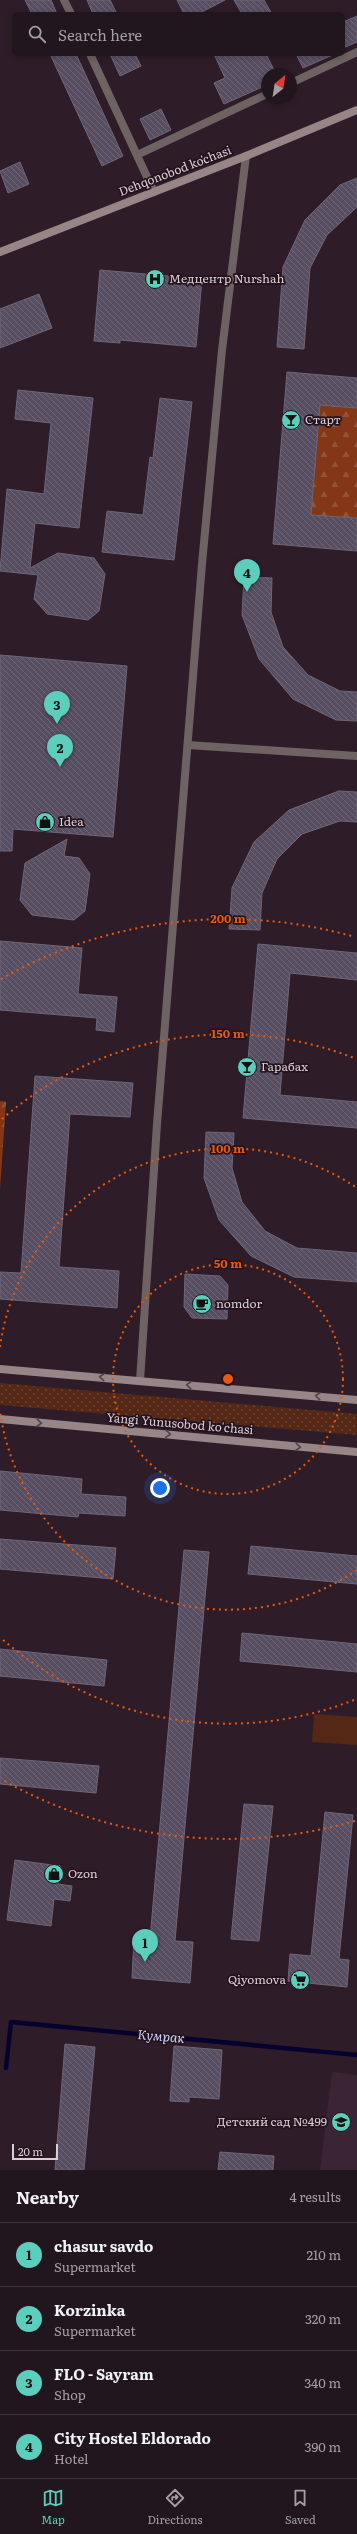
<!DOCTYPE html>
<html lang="en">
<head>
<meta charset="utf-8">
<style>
	:root { --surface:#22161e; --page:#2e232b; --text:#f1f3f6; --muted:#a29fa4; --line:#3f353c; --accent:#5bcebc }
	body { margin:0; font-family:Literata,serif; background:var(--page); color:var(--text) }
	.compass { position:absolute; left:261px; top:68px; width:36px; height:36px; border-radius:50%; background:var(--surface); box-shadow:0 2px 6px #0003; rotate:30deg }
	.scale { position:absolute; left:12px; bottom:10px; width:46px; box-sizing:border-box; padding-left:4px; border:2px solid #daced5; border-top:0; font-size:11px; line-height:14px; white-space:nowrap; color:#daced5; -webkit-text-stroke:3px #24131f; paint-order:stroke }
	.you { position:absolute; left:160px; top:1488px; width:14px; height:14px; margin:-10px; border:3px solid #fff; border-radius:50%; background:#1a73e8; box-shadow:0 0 0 6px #1a73e833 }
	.badge { display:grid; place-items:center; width:26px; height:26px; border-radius:50%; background:var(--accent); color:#111; font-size:13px; font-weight:700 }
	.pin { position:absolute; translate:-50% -33px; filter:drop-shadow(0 1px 2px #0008) }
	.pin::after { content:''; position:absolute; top:21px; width:14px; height:12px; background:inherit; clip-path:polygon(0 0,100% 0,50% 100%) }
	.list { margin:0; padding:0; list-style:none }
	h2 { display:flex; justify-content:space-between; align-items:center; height:52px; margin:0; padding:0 16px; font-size:17px }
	h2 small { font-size:13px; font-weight:400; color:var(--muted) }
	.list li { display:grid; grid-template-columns:26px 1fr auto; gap:12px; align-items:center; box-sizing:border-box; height:64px; padding:0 16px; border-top:1px solid var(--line) }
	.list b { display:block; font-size:15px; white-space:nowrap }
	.list p { margin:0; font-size:13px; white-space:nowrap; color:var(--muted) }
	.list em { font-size:13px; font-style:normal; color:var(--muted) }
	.icon { flex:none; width:22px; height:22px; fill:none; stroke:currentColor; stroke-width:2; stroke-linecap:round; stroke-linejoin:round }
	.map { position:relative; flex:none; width:357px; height:2170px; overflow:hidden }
	.search { position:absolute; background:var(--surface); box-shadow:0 2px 6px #0003; left:12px; right:12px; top:12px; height:44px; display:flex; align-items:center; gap:10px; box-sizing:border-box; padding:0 14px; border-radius:6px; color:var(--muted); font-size:15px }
	.sheet { height:308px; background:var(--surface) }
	nav { display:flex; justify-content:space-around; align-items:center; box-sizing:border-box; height:56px; border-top:1px solid var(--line); background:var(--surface); font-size:11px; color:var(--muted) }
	nav a { display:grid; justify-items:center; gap:2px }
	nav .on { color:var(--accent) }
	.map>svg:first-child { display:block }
</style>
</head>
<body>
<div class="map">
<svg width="357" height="2170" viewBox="0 0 357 2170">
	<defs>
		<pattern id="grass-dots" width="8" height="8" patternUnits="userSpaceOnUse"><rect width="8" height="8" fill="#552816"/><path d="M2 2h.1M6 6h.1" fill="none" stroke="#6d4637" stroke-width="1.8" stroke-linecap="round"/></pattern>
		<pattern id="forest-firs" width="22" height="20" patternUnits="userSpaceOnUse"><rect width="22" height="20" fill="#833716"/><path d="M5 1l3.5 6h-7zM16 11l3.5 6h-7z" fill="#945337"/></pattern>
		<pattern id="building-back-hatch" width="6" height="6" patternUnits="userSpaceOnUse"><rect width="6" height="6" fill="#584e62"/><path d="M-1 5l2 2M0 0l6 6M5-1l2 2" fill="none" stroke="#6f6678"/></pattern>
	</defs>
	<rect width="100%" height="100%" fill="#2e1d28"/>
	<path fill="#3b2434" d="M 332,2072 L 357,2075 L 357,2170 L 320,2170 Z"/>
	<path fill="url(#grass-dots)" d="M 0,1383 L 357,1414 L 357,1435 L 0,1405 Z"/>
	<path fill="url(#forest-firs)" d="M 320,405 L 357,408 L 357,518 L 311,515 Z
		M 0,1101 L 6,1102 L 0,1189 Z"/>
	<path fill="#552816" d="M 314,1714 L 357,1717 L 357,1745 L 312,1742 Z"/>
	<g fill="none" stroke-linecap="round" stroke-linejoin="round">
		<path stroke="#05002d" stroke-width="4.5" d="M 6,2068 L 11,2022 L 357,2055"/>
	</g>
	<path fill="url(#building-back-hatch)" stroke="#6f6579" d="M 25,0 L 51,0 L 57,14 L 32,14 Z
		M 87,0 L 110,0 L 117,14 L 93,14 Z
		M 177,0 L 225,0 L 198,14 L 184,14 Z
		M 234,0 L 264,0 L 272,14 L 242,14 Z
		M 357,16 L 357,42 L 343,48 L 343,22 Z
		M 50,54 L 76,54 L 123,156 L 102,166 Z
		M 110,54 L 135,54 L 141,66 L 120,76 Z
		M 214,54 L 266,54 L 276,74 L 267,74 L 267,85 L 224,104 L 214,83 L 225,78 Z
		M 296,54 L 335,54 L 303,68 Z
		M 161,109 L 171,130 L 150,140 L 140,119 Z
		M 20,162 L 29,184 L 8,193 L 0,171 Z
		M 357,178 L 357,207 L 327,235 L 310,268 L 304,349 L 277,347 L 283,267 L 305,220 L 340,185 Z
		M 100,270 L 202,279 L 196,347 L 120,340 L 120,343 L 94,341 Z
		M 39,294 L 52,328 L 0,348 L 0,309 Z
		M 287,372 L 357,378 L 357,408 L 320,405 L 311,515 L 357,518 L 357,551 L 273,544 Z
		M 18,390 L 93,398 L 79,528 L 35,523 L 30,568 L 58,553 L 94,558 L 105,574 L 99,611 L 88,620 L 47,614 L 34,599 L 38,575 L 0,571 L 7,489 L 44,494 L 51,423 L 15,419 Z
		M 160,398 L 192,402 L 174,560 L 102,552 L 107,511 L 143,515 L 150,457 L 153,458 Z
		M 244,577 L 272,578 L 271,612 L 283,647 L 308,675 L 340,691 L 357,692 L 357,721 L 336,720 L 293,699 L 259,659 L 242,615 Z
		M 0,655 L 127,666 L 113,837 L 13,829 L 12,851 L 0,851 Z
		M 339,791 L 357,792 L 357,822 L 340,821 L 302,834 L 277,859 L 262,893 L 260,930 L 229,929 L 232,888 L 254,842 L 289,810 Z
		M 67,839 L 64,856 L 79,858 L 90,874 L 85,911 L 74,920 L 32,915 L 20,900 L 25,863 Z
		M 0,941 L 82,948 L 78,994 L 117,997 L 114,1032 L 96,1030 L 97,1018 L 0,1010 Z
		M 258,944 L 357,953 L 357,980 L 290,973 L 280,1095 L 357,1102 L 357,1128 L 243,1118 Z
		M 35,1076 L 133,1083 L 130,1117 L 70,1114 L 59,1267 L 119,1271 L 117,1308 L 0,1299 L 0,1272 L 21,1273 Z
		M 206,1132 L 234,1133 L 232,1168 L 242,1202 L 265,1231 L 297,1248 L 357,1253 L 357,1282 L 294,1277 L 251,1256 L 219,1220 L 204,1178 Z
		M 185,1274 L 220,1276 L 228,1285 L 227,1319 L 192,1318 L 184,1307 Z
		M 0,1471 L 82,1479 L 81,1494 L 126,1497 L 125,1516 L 79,1513 L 78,1517 L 0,1510 Z
		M 0,1539 L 116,1548 L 113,1579 L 0,1569 Z
		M 251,1546 L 357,1556 L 357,1584 L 248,1574 Z
		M 184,1550 L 209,1552 L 175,1941 L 193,1942 L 190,1983 L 132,1978 L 134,1938 L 150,1939 Z
		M 242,1633 L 357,1644 L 357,1672 L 240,1661 Z
		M 0,1649 L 107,1660 L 104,1686 L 0,1676 Z
		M 0,1758 L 99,1766 L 96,1793 L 0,1784 Z
		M 244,1804 L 273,1806 L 259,1941 L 231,1939 Z
		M 325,1812 L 353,1815 L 339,1959 L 349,1960 L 347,1987 L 288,1981 L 290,1954 L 311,1956 Z
		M 15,1860 L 60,1866 L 58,1884 L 72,1886 L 70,1901 L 54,1899 L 51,1926 L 7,1920 Z
		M 65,2044 L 95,2047 L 84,2170 L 55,2170 Z
		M 174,2046 L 222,2050 L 219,2099 L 189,2097 L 189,2102 L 170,2101 Z
		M 220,2152 L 274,2156 L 273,2170 L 218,2170 Z"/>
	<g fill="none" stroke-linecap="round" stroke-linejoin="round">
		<path stroke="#6e6263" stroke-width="8" d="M 64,0 L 71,14
			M 90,54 L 154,192
			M 291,83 L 357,52
			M 137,155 L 267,94
			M 188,745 L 357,756
			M 140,1381 L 157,1124 L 202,564 L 222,350 L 246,156"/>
		<path stroke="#988587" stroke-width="8" d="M 0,252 L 246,156 L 357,110
			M 0,1369 L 357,1400
			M 0,1419 L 357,1452"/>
	</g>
	<defs><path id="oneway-chevron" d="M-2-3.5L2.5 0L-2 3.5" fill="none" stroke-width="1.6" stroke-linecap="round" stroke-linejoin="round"/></defs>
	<g stroke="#524149">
		<use href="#oneway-chevron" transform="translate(102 1377) rotate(-175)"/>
		<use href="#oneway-chevron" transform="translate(189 1385) rotate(-175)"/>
		<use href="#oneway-chevron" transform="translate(318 1396) rotate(-175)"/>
		<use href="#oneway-chevron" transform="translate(39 1423) rotate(5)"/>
		<use href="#oneway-chevron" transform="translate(168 1434) rotate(5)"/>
		<use href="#oneway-chevron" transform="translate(298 1447) rotate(5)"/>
	</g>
	<g fill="none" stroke="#e8590c" stroke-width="2" stroke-dasharray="2 4">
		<circle cx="228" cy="1379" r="115"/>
		<path d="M357 1570A230 230 0 0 1 0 1411M0 1347A230 230 0 0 1 357 1188"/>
		<path d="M354 1700A345 345 0 0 1 2 1639M2 1119A345 345 0 0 1 354 1058"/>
		<path d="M355 1821A460 460 0 0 1 1 1779M1 979A460 460 0 0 1 355 937"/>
	</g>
	<defs>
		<g id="hospital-disc" transform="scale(1)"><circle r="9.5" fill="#5bcebc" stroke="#24131f"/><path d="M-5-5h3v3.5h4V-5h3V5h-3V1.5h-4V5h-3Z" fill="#111"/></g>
		<g id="bar-disc" transform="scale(1)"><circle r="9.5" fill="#5bcebc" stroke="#24131f"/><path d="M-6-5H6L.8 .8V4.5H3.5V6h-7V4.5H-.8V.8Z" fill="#111"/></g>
		<g id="shop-disc" transform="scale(1)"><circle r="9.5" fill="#5bcebc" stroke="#24131f"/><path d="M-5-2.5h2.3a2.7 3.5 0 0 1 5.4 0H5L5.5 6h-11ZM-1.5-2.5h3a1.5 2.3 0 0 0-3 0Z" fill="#111"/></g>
		<g id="cafe-disc" transform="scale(1)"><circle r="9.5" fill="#5bcebc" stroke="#24131f"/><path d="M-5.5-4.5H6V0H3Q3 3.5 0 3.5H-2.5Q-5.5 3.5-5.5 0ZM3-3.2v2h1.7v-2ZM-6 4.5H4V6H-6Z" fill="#111"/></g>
		<g id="supermarket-disc" transform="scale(1)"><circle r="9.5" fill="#5bcebc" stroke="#24131f"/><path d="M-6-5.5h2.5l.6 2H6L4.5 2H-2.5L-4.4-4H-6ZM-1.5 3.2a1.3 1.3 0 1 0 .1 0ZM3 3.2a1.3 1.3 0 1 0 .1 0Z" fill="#111"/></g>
		<g id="school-disc" transform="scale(1)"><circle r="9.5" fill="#5bcebc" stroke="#24131f"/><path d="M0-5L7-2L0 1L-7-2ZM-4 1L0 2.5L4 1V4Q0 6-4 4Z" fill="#111"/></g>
	</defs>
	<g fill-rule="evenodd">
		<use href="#hospital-disc" x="155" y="279"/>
		<use href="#bar-disc" x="291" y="420"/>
		<use href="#shop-disc" x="45" y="822"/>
		<use href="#bar-disc" x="247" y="1067"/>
		<use href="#cafe-disc" x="202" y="1304"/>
		<use href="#shop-disc" x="54" y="1874"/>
		<use href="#supermarket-disc" x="300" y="1980"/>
		<use href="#school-disc" x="341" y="2122"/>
	</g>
	<g text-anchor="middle" stroke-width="3.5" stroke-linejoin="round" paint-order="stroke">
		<g font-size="12" fill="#daced5" stroke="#24131f">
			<text transform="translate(175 171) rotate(-21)" y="4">Dehqonobod koʻchasi</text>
			<text transform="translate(180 1424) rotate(5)" y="4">Yangi Yunusobod ko'chasi</text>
		</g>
		<g font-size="12" fill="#daced5" stroke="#24131f" text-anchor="start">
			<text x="169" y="283">Медцентр Nurshah</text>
			<text x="305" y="424">Старт</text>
			<text x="59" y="826">Idea</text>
			<text x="261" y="1071">Гарабах</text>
			<text x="216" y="1308">nomdor</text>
			<text x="68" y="1878">Ozon</text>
			<text x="286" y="1984" text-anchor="end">Qiyomova</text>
			<text x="327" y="2126" text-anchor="end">Детский сад №499</text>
		</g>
		<g font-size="13" font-style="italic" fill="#c9d2fb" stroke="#24131f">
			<text transform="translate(161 2036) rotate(5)" y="5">Кумрак</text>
		</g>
	</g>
	<circle cx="228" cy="1379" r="6" fill="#e8590c" stroke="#24131f" stroke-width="2"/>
	<g font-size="12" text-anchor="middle" font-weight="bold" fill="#e8590c" stroke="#24131f" stroke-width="3.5" stroke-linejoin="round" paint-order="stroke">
		<text x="228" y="923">200 m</text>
		<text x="228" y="1038">150 m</text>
		<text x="228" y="1153">100 m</text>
		<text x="228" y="1268">50 m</text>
	</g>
</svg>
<svg class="compass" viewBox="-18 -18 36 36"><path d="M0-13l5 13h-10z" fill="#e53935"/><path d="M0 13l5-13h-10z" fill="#a29fa4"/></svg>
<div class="scale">20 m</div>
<div class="you"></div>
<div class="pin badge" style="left:145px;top:1962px">1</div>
<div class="pin badge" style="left:60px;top:767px">2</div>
<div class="pin badge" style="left:57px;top:724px">3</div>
<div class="pin badge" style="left:247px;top:592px">4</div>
<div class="search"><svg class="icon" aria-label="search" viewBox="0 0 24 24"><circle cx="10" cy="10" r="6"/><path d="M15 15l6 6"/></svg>Search here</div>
</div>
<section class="sheet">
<h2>Nearby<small>4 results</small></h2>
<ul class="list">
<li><span class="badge">1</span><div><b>chasur savdo</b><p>Supermarket</p></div><em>210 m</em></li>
<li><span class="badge">2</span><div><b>Korzinka</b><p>Supermarket</p></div><em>320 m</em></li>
<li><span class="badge">3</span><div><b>FLO - Sayram</b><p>Shop</p></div><em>340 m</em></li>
<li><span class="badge">4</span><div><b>City Hostel Eldorado</b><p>Hotel</p></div><em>390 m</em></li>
</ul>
</section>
<nav>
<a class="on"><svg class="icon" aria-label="map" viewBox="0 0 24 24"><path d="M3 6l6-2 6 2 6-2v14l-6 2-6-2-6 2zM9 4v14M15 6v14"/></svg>Map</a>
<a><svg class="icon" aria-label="directions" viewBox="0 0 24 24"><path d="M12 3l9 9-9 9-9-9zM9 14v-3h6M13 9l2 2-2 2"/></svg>Directions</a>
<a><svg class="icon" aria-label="saved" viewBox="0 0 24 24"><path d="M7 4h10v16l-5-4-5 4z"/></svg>Saved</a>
</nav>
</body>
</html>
